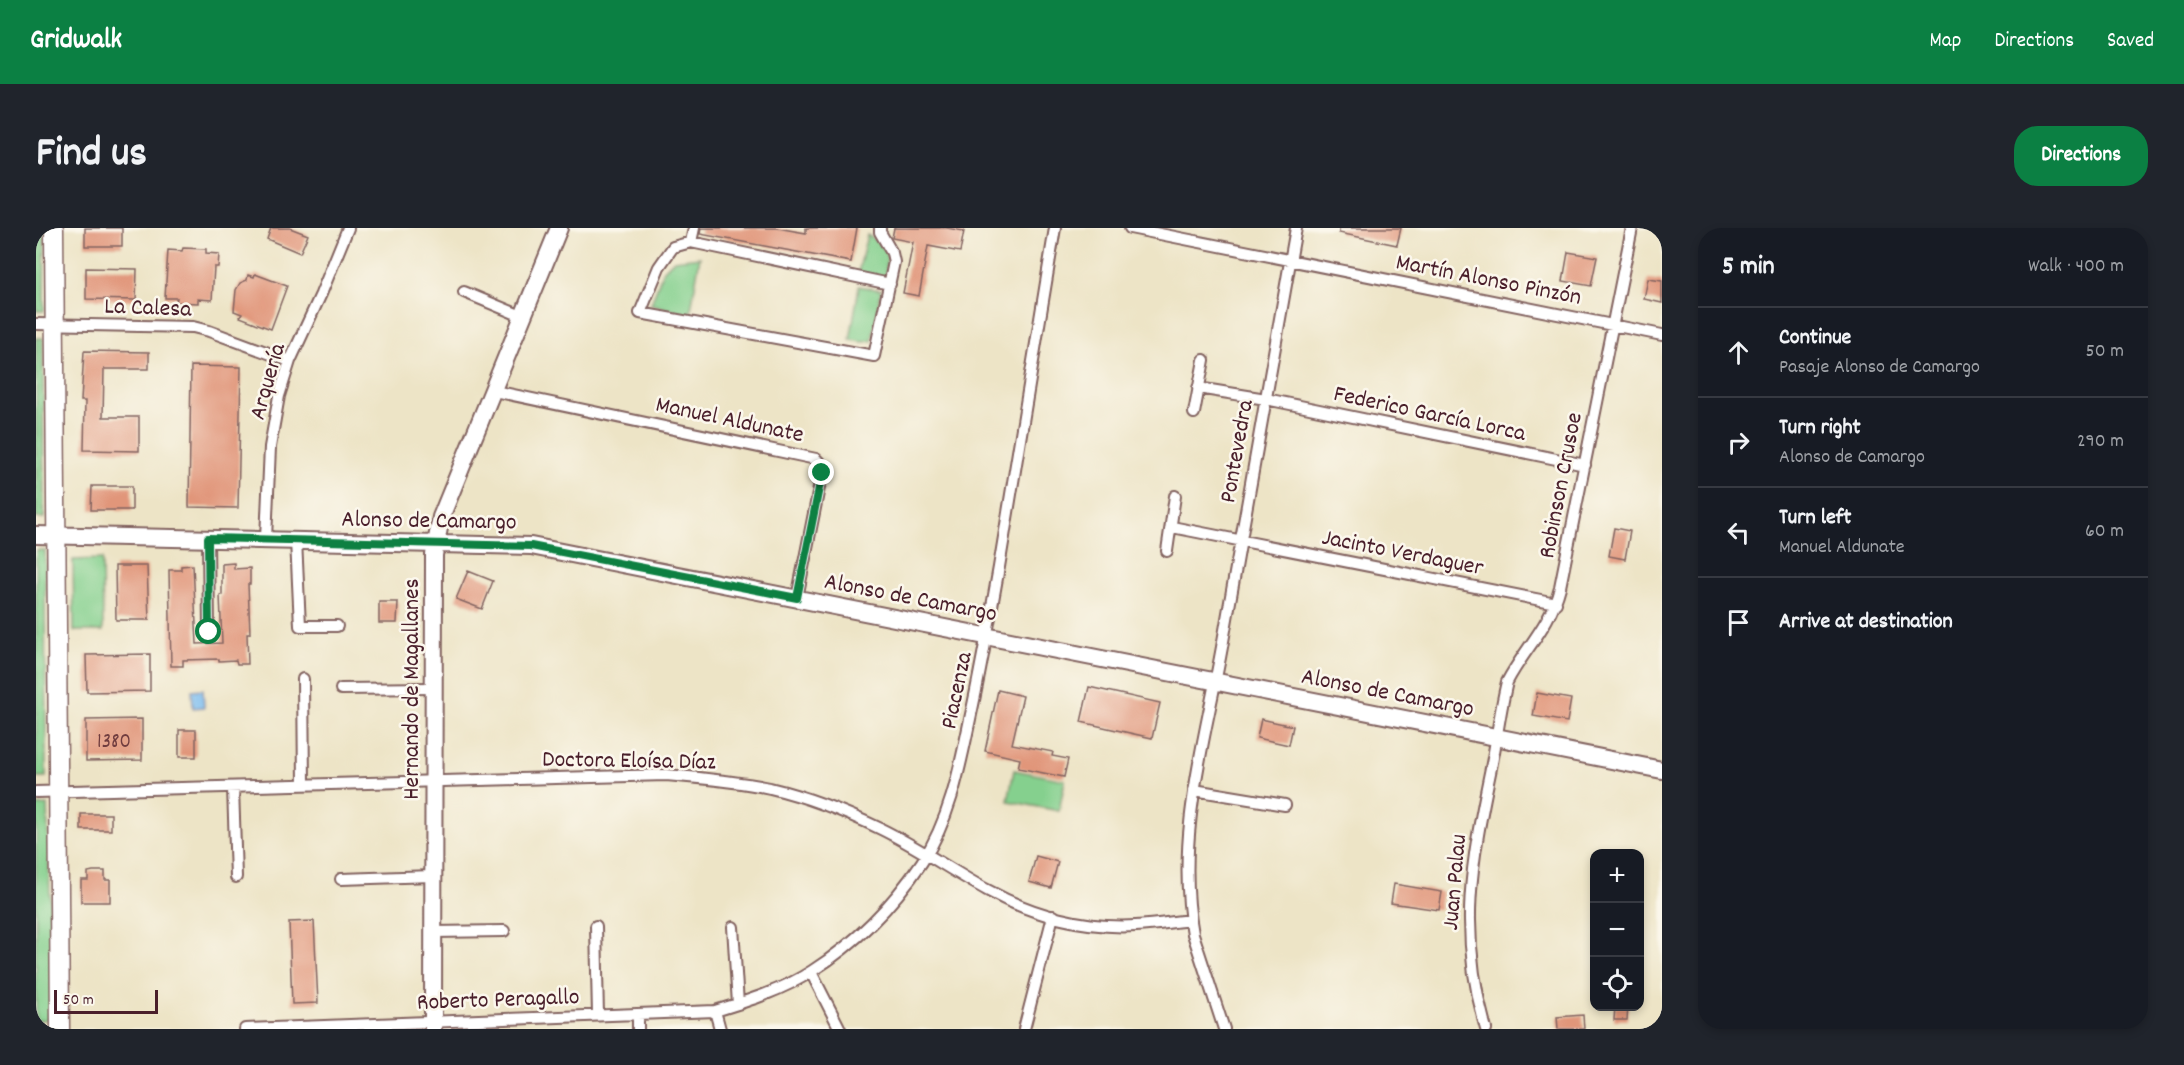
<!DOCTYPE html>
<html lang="en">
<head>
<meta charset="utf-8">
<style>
	:root { --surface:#171b24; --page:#20242c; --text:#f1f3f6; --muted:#9ea1a6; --line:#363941; --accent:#0b8043 }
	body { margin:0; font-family:Dekko,sans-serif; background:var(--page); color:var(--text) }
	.controls { position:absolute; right:18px; bottom:18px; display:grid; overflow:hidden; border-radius:12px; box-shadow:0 3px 9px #0003 }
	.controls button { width:54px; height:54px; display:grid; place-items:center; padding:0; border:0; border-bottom:2px solid var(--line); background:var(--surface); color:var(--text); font:30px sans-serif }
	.scale { position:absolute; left:18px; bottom:15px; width:104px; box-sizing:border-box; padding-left:6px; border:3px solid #4a1f2b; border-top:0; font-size:16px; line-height:21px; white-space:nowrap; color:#4a1f2b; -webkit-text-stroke:4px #fbf7ec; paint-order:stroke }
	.stop { position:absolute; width:18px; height:18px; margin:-14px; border:4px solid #0b8043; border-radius:50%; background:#fff }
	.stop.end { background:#0b8043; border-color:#fff; box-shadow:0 2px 6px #0008 }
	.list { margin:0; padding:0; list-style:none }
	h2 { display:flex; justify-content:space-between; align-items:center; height:78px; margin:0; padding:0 24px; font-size:26px }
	h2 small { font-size:20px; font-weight:400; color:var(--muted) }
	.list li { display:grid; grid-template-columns:39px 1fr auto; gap:18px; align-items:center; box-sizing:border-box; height:90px; padding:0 24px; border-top:2px solid var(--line) }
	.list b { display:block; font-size:22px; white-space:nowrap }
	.list p { margin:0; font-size:20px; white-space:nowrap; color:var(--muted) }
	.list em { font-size:20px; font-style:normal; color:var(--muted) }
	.icon { flex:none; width:33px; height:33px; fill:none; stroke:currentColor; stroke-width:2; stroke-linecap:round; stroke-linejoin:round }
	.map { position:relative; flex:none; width:1626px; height:801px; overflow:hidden; border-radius:24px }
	header { display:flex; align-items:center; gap:36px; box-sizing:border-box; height:84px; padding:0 30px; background:var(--accent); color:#fff }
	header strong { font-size:28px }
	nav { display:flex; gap:33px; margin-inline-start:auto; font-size:21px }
	.intro { display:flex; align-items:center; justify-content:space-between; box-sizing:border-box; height:144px; padding:0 36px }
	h1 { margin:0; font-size:42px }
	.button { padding:15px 27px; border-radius:24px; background:var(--accent); color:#fff; font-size:21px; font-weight:700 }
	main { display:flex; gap:36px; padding:0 36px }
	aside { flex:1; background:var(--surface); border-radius:24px; box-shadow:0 3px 9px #0003 }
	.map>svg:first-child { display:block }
</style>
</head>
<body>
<header>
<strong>Gridwalk</strong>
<nav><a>Map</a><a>Directions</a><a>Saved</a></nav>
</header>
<div class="intro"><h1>Find us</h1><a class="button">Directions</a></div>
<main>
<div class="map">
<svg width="1626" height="801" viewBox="0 0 1626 801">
	<rect width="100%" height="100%" fill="#fbf7ec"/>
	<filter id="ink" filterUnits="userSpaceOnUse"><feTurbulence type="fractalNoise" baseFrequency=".0167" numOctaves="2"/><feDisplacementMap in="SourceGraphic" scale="12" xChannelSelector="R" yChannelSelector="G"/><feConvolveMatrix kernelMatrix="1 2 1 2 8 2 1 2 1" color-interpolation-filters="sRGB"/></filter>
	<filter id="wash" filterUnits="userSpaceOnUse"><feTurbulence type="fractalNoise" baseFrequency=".008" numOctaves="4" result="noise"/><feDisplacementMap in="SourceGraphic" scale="24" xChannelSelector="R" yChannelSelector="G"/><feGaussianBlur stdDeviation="1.35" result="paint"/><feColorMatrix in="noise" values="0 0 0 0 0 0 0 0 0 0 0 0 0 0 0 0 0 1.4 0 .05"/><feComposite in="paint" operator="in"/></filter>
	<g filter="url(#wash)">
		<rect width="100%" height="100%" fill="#ede4c6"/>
		<path fill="#85d08e" stroke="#68785c" stroke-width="1.5" d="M 0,0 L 9,0 L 8,83 L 0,83 Z
			M 831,7 C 854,21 852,25 849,51 L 822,45 Z
			M 664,29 L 654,87 L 615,76 L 627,43 L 638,32 Z
			M 823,58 L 845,62 L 836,113 L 826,114 L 814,112 Z
			M 0,110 L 7,110 L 8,290 L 0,290 Z
			M 0,322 L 9,322 L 10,549 L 0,549 Z
			M 66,331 L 67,403 L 38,403 L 37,332 Z
			M 978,542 L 1029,552 L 1023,583 L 972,573 Z
			M 11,577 L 18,790 L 0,793 L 0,578 Z"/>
		<path fill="#7abcef" stroke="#626e8d" stroke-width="1.5" d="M 167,461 L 168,479 L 157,480 L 156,462 Z"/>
		<g id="blocks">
			<path fill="#e1967a" d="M 49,0 L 86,0 L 86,18 L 49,18 Z
				M 235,0 L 254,0 L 272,7 L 264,25 L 231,11 Z
				M 665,0 L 741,0 L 770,5 L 770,0 L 821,0 L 815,34 L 664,6 Z
				M 858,0 L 911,0 L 928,3 L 924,24 L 892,18 L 883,68 L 867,65 L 877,14 L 856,10 Z
				M 1303,0 L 1365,0 L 1361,17 L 1303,5 Z
				M 147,20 L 170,21 L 170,25 L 183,26 L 182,39 L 178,39 L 176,72 L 162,71 L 162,75 L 140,74 L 141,70 L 129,70 L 132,22 L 146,23 Z
				M 1532,24 L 1561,29 L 1555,58 L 1527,53 Z
				M 50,40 L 101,41 L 100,72 L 50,71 Z
				M 219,46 L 251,58 L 235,101 L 204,89 L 206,86 L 198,83 L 200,62 L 204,55 L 211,52 L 212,47 L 218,49 Z
				M 1612,51 L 1626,53 L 1626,75 L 1608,71 Z
				M 48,123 L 113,124 L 113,141 L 68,141 L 67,189 L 103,189 L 103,223 L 48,222 L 49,173 L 45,173 Z
				M 155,138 L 205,139 L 202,280 L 153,279 Z
				M 56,258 L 96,258 L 96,282 L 55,282 Z
				M 1578,300 L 1594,303 L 1589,331 L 1573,328 Z
				M 198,335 L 198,341 L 214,340 L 214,356 L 212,356 L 214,406 L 211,406 L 212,436 L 201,436 L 200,432 L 183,433 L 183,431 L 147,432 L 147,438 L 135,438 L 133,342 L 145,342 L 145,338 L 157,337 L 161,416 L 186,415 L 184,367 L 186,367 L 186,336 Z
				M 79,338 L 111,338 L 113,392 L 80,392 Z
				M 432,343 L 457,353 L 446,381 L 420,371 Z
				M 343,374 L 362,374 L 361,395 L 343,395 Z
				M 114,426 L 114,463 L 51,464 L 50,427 Z
				M 1053,459 L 1124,475 L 1116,510 L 1045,494 Z
				M 962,462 L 987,468 L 976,516 L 1017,524 L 1016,528 L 1032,531 L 1028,549 L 982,540 L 984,531 L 949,523 Z
				M 1501,465 L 1535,471 L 1531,494 L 1497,488 Z
				M 106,491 L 106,532 L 50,533 L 50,492 Z
				M 1225,491 L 1257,498 L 1253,517 L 1221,510 Z
				M 143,502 L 160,502 L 160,529 L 143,529 Z
				M 45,586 L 75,586 L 75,602 L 45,602 Z
				M 1000,628 L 1022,634 L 1015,660 L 993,654 Z
				M 57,643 L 69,643 L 69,652 L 74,652 L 74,674 L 45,674 L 45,652 L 52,652 L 52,644 Z
				M 1358,656 L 1406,664 L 1403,682 L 1355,675 Z
				M 278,693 L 282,775 L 256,776 L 253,694 Z
				M 1579,778 L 1592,778 L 1591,792 L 1578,792 Z
				M 1547,787 L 1548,801 L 1522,801 L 1521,789 Z"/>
		</g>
	</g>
	<g filter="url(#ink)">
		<use href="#blocks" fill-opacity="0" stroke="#836461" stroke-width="1.5"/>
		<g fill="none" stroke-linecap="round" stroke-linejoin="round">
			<g stroke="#836461" stroke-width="14">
				<path id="street" d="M 844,0 L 844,4 L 856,25 L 858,34 L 838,128 L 604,85 L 623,39 L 637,19 L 655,14 L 854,56
					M 1094,0 L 1626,107
					M 655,14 L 658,0
					M 428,64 L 488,89
					M 0,96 L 157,99 L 173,103 L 254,133
					M 1162,160 L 1230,171 L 1549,237
					M 458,163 L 780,231 L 786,237 L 786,245 L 761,370
					M 1158,185 L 1168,132
					M 1136,299 L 1520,375
					M 172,310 L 173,404
					M 230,311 L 234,219 L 243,168 L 254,133 L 285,66 L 312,0
					M 260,312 L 264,398 L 301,398
					M 1131,323 L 1139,268
					M 267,451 L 268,556
					M 305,461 L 397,460
					M 197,560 L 200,649
					M 1158,562 L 1249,577
					M 0,564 L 630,547 C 665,550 700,553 734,560 C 772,569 810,584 845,601 C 882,619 916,643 951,662 C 996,687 1049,701 1100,698 C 1118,697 1136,694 1154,692
					M 305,651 L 397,648
					M 560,698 L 562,787
					M 697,699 L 702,776
					M 397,704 L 468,703
					M 775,744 L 804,801
					M 679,783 L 684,801
					M 602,786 L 602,801
					M 209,801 L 679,783 C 712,773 747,762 776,743 C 820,715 857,677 886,634 C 914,592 924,539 934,491 C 945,441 954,390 963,339 C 982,226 1001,113 1019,0
					M 988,801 L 1017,688
					M 1188,801 L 1157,706 C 1139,609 1169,513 1186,419 C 1211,279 1235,140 1260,0
					M 1450,801 C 1422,704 1435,636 1455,540 C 1461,511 1464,482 1471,454 C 1489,420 1514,398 1524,359 L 1596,0"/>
			</g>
			<g stroke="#836461" stroke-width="20">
				<path id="secondary" d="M 0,307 L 495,318 L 1626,542
					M 397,801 L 398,327 L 405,289 L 523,0"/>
			</g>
			<g stroke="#836461" stroke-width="21">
				<path id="primary" d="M 18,0 L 24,801"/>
			</g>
			<use href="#street" stroke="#fff" stroke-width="10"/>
			<use href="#secondary" stroke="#fff" stroke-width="16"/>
			<use href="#primary" stroke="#fff" stroke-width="18"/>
		</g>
	</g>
	<g fill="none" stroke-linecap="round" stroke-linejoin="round" filter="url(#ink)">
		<path stroke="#0b8043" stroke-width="8" d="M 173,404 L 172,310 L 495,318 L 761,370 L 786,245"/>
	</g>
	<g text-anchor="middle" stroke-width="5" stroke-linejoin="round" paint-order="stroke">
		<g font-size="21" fill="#703d3f">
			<text x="78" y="519">1380</text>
		</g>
		<g font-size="24" fill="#4a1f2b" stroke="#fbf7ec">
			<text transform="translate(1453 50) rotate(11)" y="8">Martín Alonso Pinzón</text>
			<text transform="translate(112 78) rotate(2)" y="8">La Calesa</text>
			<text transform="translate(230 153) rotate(-74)" y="8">Arquería</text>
			<text transform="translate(1394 184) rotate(12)" y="8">Federico García Lorca</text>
			<text transform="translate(694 190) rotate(12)" y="8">Manuel Aldunate</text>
			<text transform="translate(1199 223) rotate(-80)" y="8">Pontevedra</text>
			<text transform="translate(1523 257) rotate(-79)" y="8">Robinson Crusoe</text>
			<text transform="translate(393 291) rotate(1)" y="8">Alonso de Camargo</text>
			<text transform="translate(1367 323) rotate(11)" y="8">Jacinto Verdaguer</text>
			<text transform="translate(875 368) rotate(11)" y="8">Alonso de Camargo</text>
			<text transform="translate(374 461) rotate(-90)" y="8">Hernando de Magallanes</text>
			<text transform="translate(919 462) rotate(-78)" y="8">Piacenza</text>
			<text transform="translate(1352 463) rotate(11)" y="8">Alonso de Camargo</text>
			<text transform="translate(593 531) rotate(1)" y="8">Doctora Eloísa Díaz</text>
			<text transform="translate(1417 654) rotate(-85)" y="8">Juan Palau</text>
			<text transform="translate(462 770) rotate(-2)" y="8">Roberto Peragallo</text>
		</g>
	</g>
</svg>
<div class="controls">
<button>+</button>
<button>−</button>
<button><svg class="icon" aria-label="locate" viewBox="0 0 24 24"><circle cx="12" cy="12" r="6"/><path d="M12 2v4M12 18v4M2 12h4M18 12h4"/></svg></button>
</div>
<div class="scale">50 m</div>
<div class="stop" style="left:173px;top:404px"></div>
<div class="stop end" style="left:786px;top:245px"></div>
</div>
<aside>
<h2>5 min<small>Walk · 400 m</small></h2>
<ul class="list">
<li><svg class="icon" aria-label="ahead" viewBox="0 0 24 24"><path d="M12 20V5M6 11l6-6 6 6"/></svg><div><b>Continue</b><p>Pasaje Alonso de Camargo</p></div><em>50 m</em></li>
<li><svg class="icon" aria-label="right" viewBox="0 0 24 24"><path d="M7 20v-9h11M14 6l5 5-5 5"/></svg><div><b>Turn right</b><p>Alonso de Camargo</p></div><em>290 m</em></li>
<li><svg class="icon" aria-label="left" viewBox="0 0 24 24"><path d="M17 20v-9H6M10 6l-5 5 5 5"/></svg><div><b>Turn left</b><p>Manuel Aldunate</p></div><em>60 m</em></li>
<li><svg class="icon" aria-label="arrive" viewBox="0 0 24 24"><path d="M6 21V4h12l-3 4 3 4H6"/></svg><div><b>Arrive at destination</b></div></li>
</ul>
</aside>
</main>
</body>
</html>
